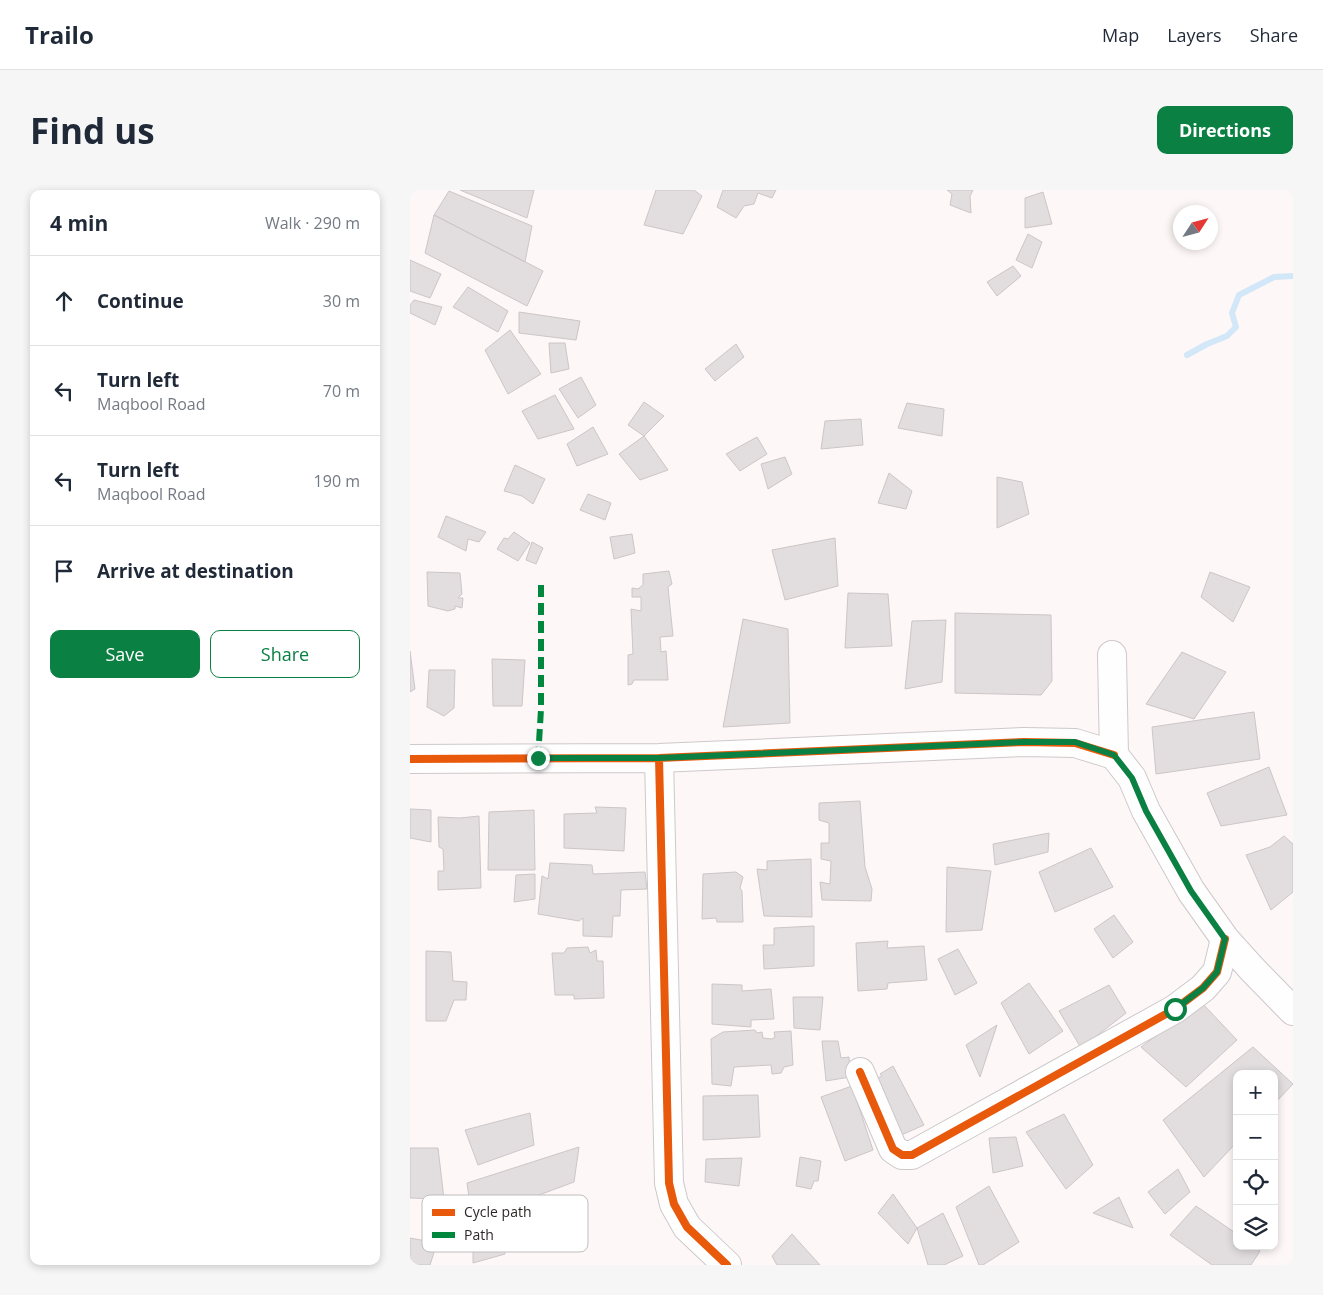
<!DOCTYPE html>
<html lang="en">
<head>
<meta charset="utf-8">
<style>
	:root { --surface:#fff; --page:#f6f6f7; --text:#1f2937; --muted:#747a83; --line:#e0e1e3; --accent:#0b8043 }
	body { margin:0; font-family:"Open Sans",sans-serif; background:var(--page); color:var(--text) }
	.controls { position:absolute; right:15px; bottom:15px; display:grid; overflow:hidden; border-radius:10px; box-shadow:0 2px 8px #0003 }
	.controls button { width:45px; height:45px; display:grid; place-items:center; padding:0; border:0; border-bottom:1px solid var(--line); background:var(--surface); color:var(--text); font:25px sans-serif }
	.compass { position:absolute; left:763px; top:15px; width:45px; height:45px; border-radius:50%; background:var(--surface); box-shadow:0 2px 8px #0003; rotate:54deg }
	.stop { position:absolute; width:15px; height:15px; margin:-11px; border:4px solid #0b8043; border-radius:50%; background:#fff }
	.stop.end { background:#0b8043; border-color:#fff; box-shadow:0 1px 5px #0008 }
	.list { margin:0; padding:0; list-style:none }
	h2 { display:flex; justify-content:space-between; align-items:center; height:65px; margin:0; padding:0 20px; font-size:21px }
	h2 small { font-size:16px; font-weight:400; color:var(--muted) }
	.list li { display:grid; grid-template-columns:32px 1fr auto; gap:15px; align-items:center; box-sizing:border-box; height:90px; padding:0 20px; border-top:1px solid var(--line) }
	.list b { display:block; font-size:19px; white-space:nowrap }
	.list p { margin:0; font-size:16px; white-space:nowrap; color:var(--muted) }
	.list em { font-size:16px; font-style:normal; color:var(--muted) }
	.actions { display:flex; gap:10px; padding:15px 20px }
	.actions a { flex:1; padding:11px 0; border:1px solid var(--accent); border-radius:10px; text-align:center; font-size:18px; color:var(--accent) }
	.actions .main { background:var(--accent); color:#fff }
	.icon { flex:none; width:28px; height:28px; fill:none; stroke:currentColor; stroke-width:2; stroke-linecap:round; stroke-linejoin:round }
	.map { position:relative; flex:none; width:883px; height:1075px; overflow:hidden; border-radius:10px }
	header { display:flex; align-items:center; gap:30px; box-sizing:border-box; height:70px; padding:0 25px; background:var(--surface); border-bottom:1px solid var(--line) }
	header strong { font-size:24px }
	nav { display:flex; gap:28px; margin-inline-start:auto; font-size:18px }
	.intro { display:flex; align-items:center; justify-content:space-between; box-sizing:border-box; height:120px; padding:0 30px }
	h1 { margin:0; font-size:35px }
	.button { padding:12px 22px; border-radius:10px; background:var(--accent); color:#fff; font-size:18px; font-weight:700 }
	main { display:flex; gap:30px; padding:0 30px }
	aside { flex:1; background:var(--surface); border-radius:10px; box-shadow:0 2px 8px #0003 }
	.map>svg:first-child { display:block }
</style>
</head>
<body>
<header>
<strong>Trailo</strong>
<nav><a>Map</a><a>Layers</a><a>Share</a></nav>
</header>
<div class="intro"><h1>Find us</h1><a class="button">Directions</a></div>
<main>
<aside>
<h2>4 min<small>Walk · 290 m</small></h2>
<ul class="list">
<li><svg class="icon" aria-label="ahead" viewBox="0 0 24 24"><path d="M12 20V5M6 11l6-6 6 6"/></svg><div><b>Continue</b></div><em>30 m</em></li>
<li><svg class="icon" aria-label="left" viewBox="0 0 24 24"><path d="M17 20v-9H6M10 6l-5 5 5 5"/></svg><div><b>Turn left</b><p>Maqbool Road</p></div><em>70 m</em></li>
<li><svg class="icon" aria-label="left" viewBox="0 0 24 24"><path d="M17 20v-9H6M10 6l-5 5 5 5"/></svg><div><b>Turn left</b><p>Maqbool Road</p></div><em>190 m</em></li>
<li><svg class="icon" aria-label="arrive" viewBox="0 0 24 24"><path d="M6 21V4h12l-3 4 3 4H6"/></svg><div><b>Arrive at destination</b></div></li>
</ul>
<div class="actions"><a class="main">Save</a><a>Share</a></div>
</aside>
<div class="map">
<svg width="883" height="1075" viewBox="0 0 883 1075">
	<rect width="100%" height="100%" fill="#fdf7f8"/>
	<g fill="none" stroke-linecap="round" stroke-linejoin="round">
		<path stroke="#d2e7f7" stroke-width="6" d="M 777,165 L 797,154 L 817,146 L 826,137 L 822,123 L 829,105 L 864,87 L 883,86"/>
	</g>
	<path fill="#e2ddde" stroke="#ccc6c7" d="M 50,0 L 124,0 L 117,28 Z
		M 246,0 L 284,0 L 292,6 L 273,44 L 234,35 Z
		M 313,0 L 366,0 L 362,8 L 348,3 L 344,14 L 334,16 L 326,28 L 307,17 Z
		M 537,0 L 563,0 L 560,6 L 561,23 L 540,15 L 542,4 Z
		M 39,1 L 122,36 L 115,72 L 24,25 Z
		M 633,2 L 642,34 L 615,38 L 615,8 Z
		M 24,25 L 133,81 L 117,116 L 15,63 Z
		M 618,44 L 632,52 L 622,78 L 606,70 Z
		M 0,70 L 31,84 L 20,108 L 0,101 Z
		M 603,76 L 611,86 L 587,106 L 577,92 Z
		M 58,97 L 98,121 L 88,142 L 43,117 Z
		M 4,110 L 32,117 L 25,135 L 0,123 L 0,115 Z
		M 109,122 L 170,131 L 166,150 L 109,143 Z
		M 100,140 L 131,184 L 98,204 L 75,160 Z
		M 139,153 L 155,153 L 159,179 L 141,183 Z
		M 326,154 L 334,167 L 305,191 L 295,179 Z
		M 171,187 L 186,215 L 168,228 L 149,199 Z
		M 145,205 L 164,239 L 128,249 L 112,221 Z
		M 234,212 L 254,226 L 234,246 L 218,235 Z
		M 497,213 L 534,219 L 532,246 L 488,238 Z
		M 451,229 L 453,255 L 411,259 L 415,231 Z
		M 183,237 L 198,264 L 167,276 L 157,254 Z
		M 234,246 L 258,280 L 230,290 L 209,264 Z
		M 347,247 L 357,264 L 330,281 L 316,264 Z
		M 375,267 L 382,284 L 358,299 L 351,274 Z
		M 105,275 L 135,289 L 123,314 L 112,306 L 94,301 Z
		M 479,283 L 502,301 L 496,319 L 468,313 Z
		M 587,287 L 612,292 L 619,324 L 587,338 Z
		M 178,304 L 201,313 L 195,330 L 170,320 Z
		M 36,326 L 76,342 L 69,352 L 58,349 L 56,361 L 28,347 Z
		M 104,342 L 120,353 L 108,371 L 87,359 L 94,348 L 98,349 Z
		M 222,344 L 225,363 L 204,369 L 200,347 Z
		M 425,348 L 428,396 L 375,410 L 362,360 Z
		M 122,352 L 133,358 L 126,374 L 116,370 Z
		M 259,381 L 262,394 L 258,397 L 263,446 L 250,447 L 251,462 L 256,461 L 258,490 L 224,490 L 222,494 L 218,495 L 218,465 L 223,464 L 221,419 L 231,421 L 231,407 L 222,407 L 222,398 L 228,399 L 233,395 L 233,384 Z
		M 17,382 L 50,383 L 52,404 L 48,408 L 53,408 L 52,418 L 45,416 L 45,419 L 38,421 L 18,416 Z
		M 800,382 L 840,397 L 823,432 L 791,407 Z
		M 438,403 L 478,404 L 482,456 L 435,458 Z
		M 545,423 L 641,425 L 642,491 L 631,505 L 545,503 Z
		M 333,429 L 378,439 L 380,533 L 313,537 Z
		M 536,430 L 532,492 L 495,499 L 502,431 Z
		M 0,461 L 5,499 L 0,502 Z
		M 772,462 L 816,482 L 784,529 L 736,514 Z
		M 82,469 L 115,470 L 112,516 L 83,516 Z
		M 19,480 L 45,480 L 44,518 L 34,526 L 17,517 Z
		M 844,522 L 850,569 L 746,584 L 742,537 Z
		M 859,577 L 877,625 L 811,636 L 797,603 Z
		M 450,611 L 455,677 L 462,699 L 461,711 L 412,710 L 410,692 L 420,694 L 421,671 L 411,669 L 411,653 L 419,653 L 419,633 L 409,630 L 409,613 Z
		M 185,617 L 216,618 L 214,661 L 154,658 L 154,624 L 187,623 Z
		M 0,619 L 21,620 L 21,652 L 0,648 Z
		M 124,620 L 125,680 L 78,680 L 79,622 Z
		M 69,626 L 71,698 L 28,700 L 28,681 L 34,681 L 33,659 L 29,657 L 28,627 L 50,628 Z
		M 639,643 L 638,662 L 585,675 L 583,654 Z
		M 874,646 L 883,654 L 883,702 L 861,720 L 836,665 L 860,657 Z
		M 681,658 L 703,697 L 645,722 L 629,682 Z
		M 401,669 L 402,727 L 354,726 L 347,679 L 357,680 L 357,671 Z
		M 140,673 L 182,675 L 183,684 L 235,682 L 237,699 L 211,700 L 210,726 L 203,726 L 202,747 L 173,746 L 173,728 L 169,731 L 128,724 L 132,686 L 138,689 Z
		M 537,677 L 581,681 L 572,740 L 536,742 Z
		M 326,682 L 333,687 L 330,698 L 332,701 L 333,732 L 307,732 L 306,728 L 292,729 L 293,684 Z
		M 125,684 L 125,709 L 104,712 L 106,685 Z
		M 704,725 L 723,752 L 703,768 L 684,739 Z
		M 404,736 L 404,776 L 354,779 L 353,755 L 364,755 L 364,738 Z
		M 478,751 L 477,758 L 514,756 L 517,790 L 478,793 L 477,799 L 448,801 L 446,753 Z
		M 178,757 L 180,763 L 186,760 L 187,771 L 193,771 L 194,808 L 164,809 L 164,805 L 145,805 L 142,763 L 154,763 L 157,758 Z
		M 548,759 L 567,793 L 545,805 L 528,769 Z
		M 16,761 L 41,762 L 43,791 L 57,792 L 56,810 L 44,810 L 36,831 L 16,831 Z
		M 619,793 L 653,841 L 619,864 L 591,813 Z
		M 302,794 L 332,795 L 332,801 L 361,799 L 364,829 L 341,830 L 341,837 L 302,834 Z
		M 699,795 L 716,823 L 671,858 L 649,821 Z
		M 383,807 L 413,807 L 410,840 L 384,838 Z
		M 791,812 L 827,850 L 776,897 L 731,857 Z
		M 587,835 L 570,887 L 556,855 Z
		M 345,840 L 347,843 L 352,842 L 353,848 L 362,849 L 365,847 L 364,842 L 381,841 L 383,875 L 374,877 L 371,883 L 362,884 L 361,875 L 324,877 L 321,896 L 302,894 L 301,849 L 313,842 Z
		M 412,851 L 428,851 L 431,868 L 439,867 L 440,887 L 416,891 Z
		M 843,857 L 883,894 L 864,914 L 864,884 L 827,884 L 827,952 L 794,987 L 753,930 Z
		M 483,876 L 514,935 L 489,946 L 462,891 L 472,886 L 470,884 Z
		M 442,896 L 463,960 L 435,971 L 411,907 Z
		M 348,905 L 350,947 L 293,950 L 293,906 Z
		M 120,923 L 124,955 L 68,975 L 55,940 Z
		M 654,924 L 683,975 L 656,999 L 616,942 Z
		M 606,947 L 613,976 L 583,983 L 579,948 Z
		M 169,957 L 164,992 L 62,1030 L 57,993 Z
		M 0,958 L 28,958 L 34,1009 L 0,1008 Z
		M 390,967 L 411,971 L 408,991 L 404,991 L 401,999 L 386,996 Z
		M 332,968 L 329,996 L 295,992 L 296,969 Z
		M 768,979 L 780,1002 L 755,1024 L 738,1002 Z
		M 579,996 L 609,1052 L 573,1075 L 569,1075 L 546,1017 Z
		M 483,1004 L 507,1038 L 498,1054 L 468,1023 Z
		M 709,1007 L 723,1038 L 683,1023 Z
		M 786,1016 L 827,1044 L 827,1056 L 844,1056 L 850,1061 L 841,1075 L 802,1075 L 760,1045 Z
		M 533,1023 L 553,1066 L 534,1075 L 518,1075 L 507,1038 Z
		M 91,1036 L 95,1064 L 63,1073 L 63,1038 Z
		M 382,1044 L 410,1075 L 367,1075 L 362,1066 Z
		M 0,1048 L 27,1053 L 20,1075 L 0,1075 Z"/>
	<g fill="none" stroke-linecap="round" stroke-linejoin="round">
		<g stroke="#cec8ca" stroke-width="30">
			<path id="minor" d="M 702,465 L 704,565 L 722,588 L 736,621 L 781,701 L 815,749 L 842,779 L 883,821
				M 249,568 L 259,993 L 264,1014 L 277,1037 L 317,1075
				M 0,569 L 249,568 L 614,552 L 665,553 L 704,565
				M 450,882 L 483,959 L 492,965 L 502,965 L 765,819 L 793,798 L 807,782 L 815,749"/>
		</g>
		<use href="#minor" stroke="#fffefe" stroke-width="28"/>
		<path stroke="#00873e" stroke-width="6" stroke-dasharray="12 6" stroke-linecap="butt" d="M 128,569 L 131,519 L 131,389"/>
		<g stroke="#fff" stroke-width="11">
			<path id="cycleway" d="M 249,568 L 259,993 L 264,1014 L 277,1037 L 317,1075
				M 0,569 L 249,568 L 614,552 L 665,553 L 704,565
				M 450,882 L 483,959 L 492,965 L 502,965 L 765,819 L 793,798 L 807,782 L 815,749"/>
		</g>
		<use href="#cycleway" stroke="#e8590c" stroke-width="8"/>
	</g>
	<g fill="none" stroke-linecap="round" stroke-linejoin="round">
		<path stroke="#0b8043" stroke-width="6" d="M 128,568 L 249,568 L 614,552 L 665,552 L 704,565 L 722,588 L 736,621 L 781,701 L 815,749 L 807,782 L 793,798 L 765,819"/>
	</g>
	<rect x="12" y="1005" width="166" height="57" rx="8" fill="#fff" stroke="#c0bebf" stroke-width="1"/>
	<rect x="22" y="1019" width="23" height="7" fill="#e8590c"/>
	<rect x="22" y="1042" width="23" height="6" fill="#00873e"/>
	<g font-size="14" fill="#2e2829">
		<text x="54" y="1027">Cycle path</text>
		<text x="54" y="1050">Path</text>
	</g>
</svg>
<div class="controls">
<button>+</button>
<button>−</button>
<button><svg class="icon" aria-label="locate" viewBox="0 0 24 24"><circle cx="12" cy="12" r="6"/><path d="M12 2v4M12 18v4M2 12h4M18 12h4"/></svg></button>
<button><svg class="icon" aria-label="layers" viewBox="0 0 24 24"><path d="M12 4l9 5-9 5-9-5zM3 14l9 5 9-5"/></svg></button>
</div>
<svg class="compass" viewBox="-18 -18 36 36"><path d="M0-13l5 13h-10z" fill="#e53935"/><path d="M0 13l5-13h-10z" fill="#747a83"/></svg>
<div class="stop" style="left:765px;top:819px"></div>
<div class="stop end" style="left:128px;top:568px"></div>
</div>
</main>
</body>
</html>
